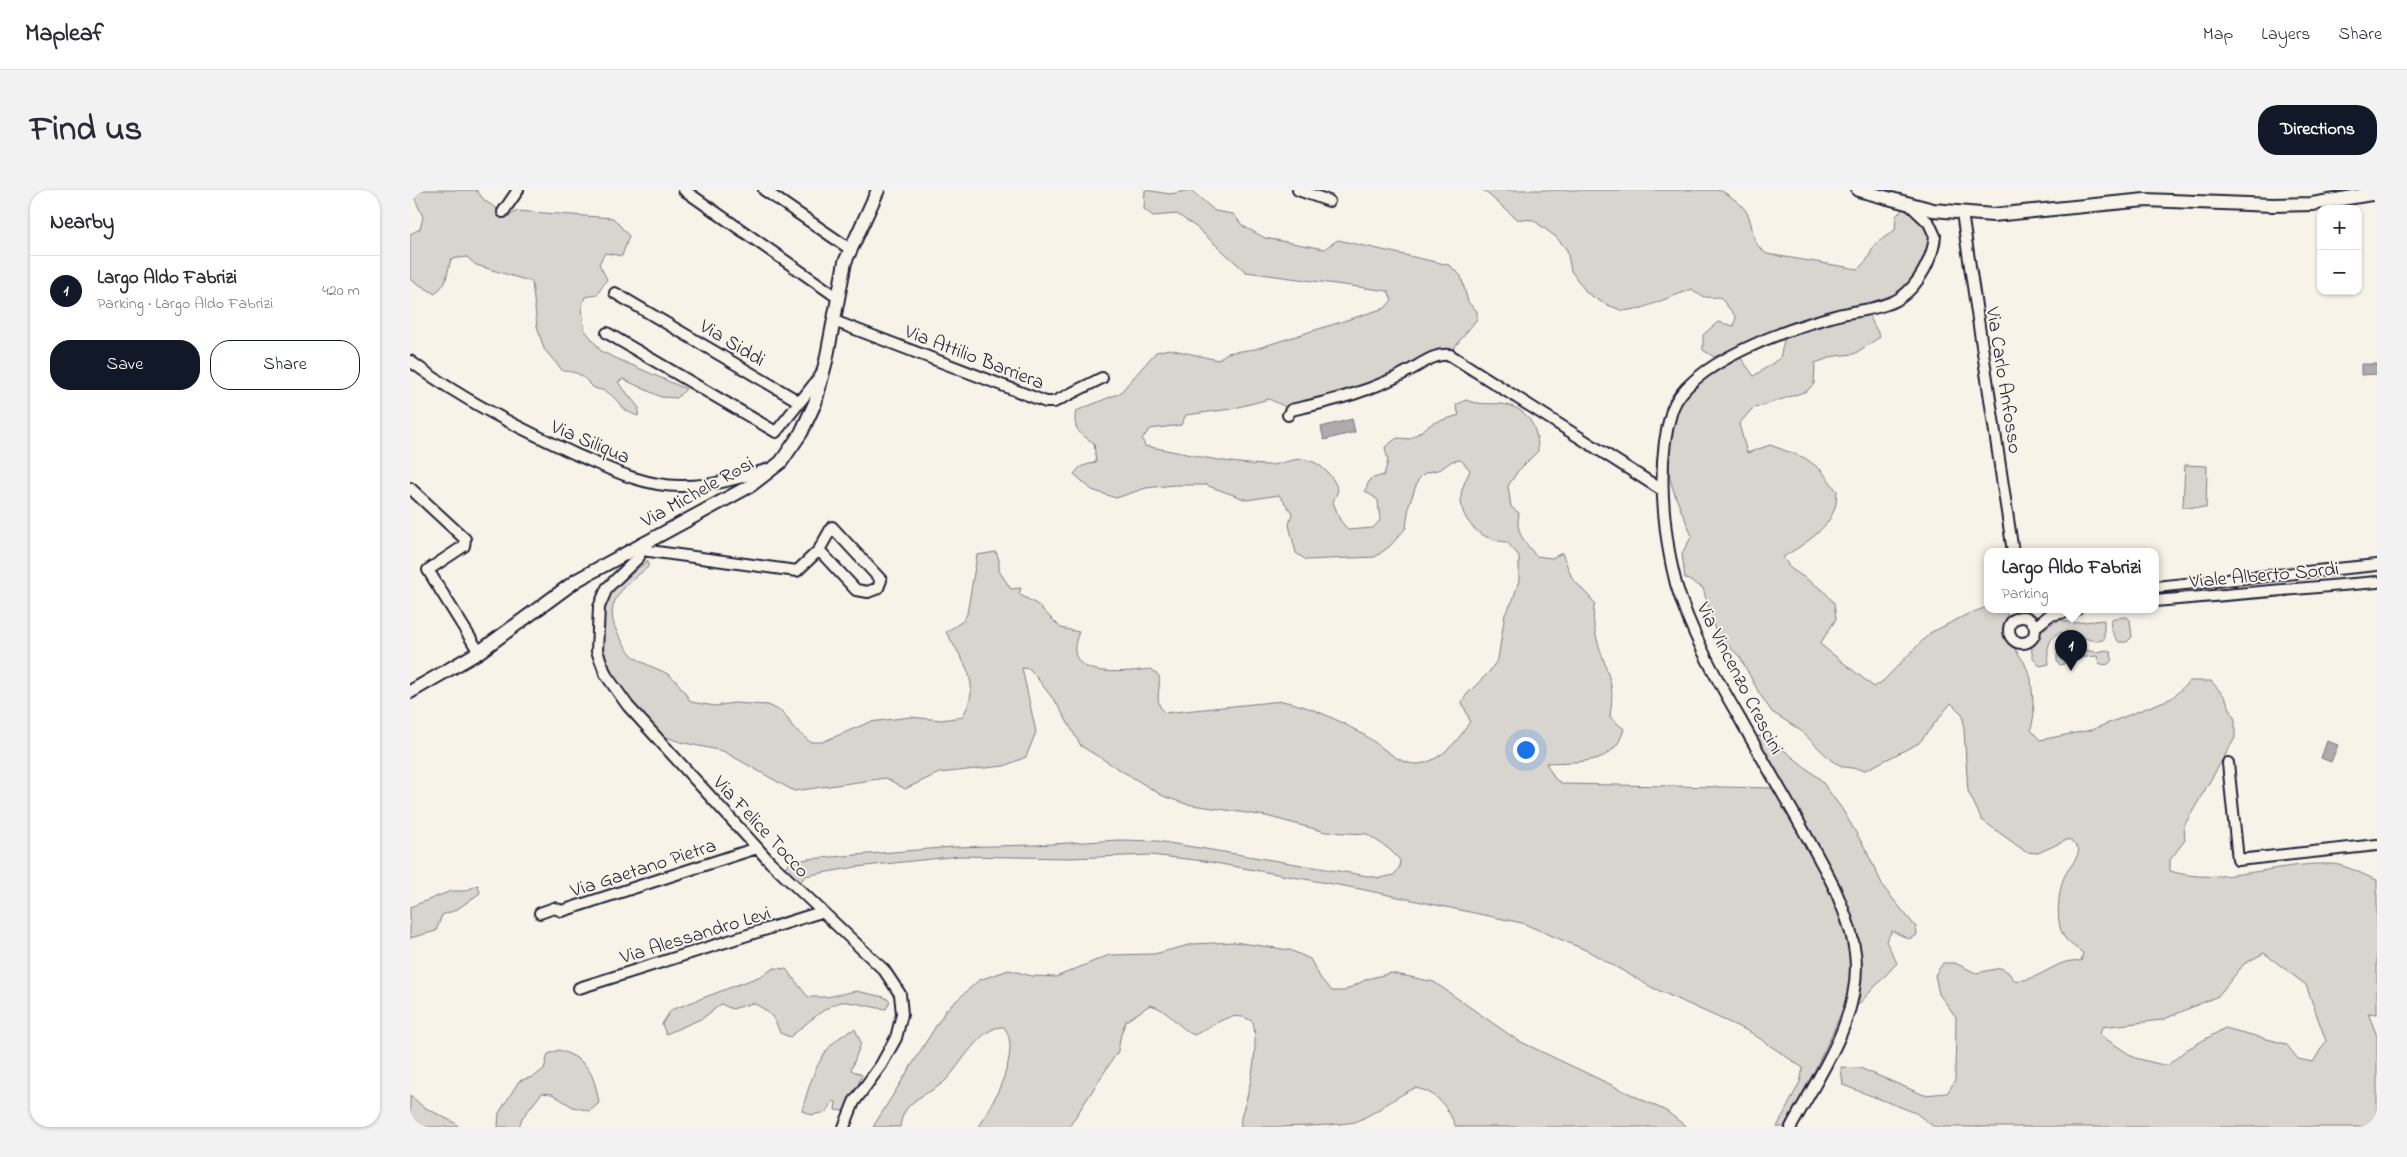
<!DOCTYPE html>
<html lang="en">
<head>
<meta charset="utf-8">
<style>
	:root { --surface:#fff; --page:#f2f2f3; --text:#2b2b33; --muted:#7c7c81; --line:#e1e1e2; --accent:#111827 }
	body { margin:0; font-family:"Indie Flower",sans-serif; background:var(--page); color:var(--text) }
	.controls { position:absolute; right:15px; top:15px; display:grid; overflow:hidden; border-radius:10px; box-shadow:0 1px 4px #0004 }
	.controls button { width:45px; height:45px; display:grid; place-items:center; padding:0; border:0; border-bottom:1px solid var(--line); background:var(--surface); color:var(--text); font:25px sans-serif }
	.you { position:absolute; left:1115px; top:559px; width:18px; height:18px; margin:-12px; border:4px solid #fff; border-radius:50%; background:#1a73e8; box-shadow:0 0 0 8px #1a73e833 }
	.badge { display:grid; place-items:center; width:32px; height:32px; border-radius:50%; background:var(--accent); color:#fff; font-size:16px; font-weight:700 }
	.pin { position:absolute; translate:-50% -41px; filter:drop-shadow(0 1px 2px #0008) }
	.pin::after { content:''; position:absolute; top:26px; width:18px; height:15px; background:inherit; clip-path:polygon(0 0,100% 0,50% 100%) }
	.popup { position:absolute; left:1574px; top:358px; width:175px; height:65px; box-sizing:border-box; display:grid; place-content:center; border-radius:10px; background:var(--surface); filter:drop-shadow(0 1px 4px #0005); font-size:16px; white-space:nowrap; color:var(--muted) }
	.popup b { font-size:19px; color:var(--text) }
	.popup::after { content:''; position:absolute; left:50%; top:100%; margin-left:-10px; border:10px solid transparent; border-top-color:var(--surface) }
	.list { margin:0; padding:0; list-style:none }
	h2 { display:flex; justify-content:space-between; align-items:center; height:65px; margin:0; padding:0 20px; font-size:21px }
	h2 small { font-size:16px; font-weight:400; color:var(--muted) }
	.list li { display:grid; grid-template-columns:32px 1fr auto; gap:15px; align-items:center; box-sizing:border-box; height:70px; padding:0 20px; border-top:1px solid var(--line) }
	.list b { display:block; font-size:19px; white-space:nowrap }
	.list p { margin:0; font-size:16px; white-space:nowrap; color:var(--muted) }
	.list em { font-size:16px; font-style:normal; color:var(--muted) }
	.actions { display:flex; gap:10px; padding:15px 20px }
	.actions a { flex:1; padding:11px 0; border:1px solid var(--accent); border-radius:20px; text-align:center; font-size:18px; color:var(--accent) }
	.actions .main { background:var(--accent); color:#fff }
	.map { position:relative; flex:none; width:1967px; height:937px; overflow:hidden; border-radius:20px }
	header { display:flex; align-items:center; gap:30px; box-sizing:border-box; height:70px; padding:0 25px; background:var(--surface); border-bottom:1px solid var(--line) }
	header strong { font-size:24px }
	nav { display:flex; gap:28px; margin-inline-start:auto; font-size:18px }
	.intro { display:flex; align-items:center; justify-content:space-between; box-sizing:border-box; height:120px; padding:0 30px }
	h1 { margin:0; font-size:35px }
	.button { padding:12px 22px; border-radius:20px; background:var(--accent); color:#fff; font-size:18px; font-weight:700 }
	main { display:flex; gap:30px; padding:0 30px }
	aside { flex:1; background:var(--surface); border-radius:20px; box-shadow:0 1px 4px #0004 }
	.map>svg:first-child { display:block }
</style>
</head>
<body>
<header>
<strong>Mapleaf</strong>
<nav><a>Map</a><a>Layers</a><a>Share</a></nav>
</header>
<div class="intro"><h1>Find us</h1><a class="button">Directions</a></div>
<main>
<aside>
<h2>Nearby<small></small></h2>
<ul class="list">
<li><span class="badge">1</span><div><b>Largo Aldo Fabrizi</b><p>Parking · Largo Aldo Fabrizi</p></div><em>420 m</em></li>
</ul>
<div class="actions"><a class="main">Save</a><a>Share</a></div>
</aside>
<div class="map">
<svg width="1967" height="937" viewBox="0 0 1967 937">
	<rect width="100%" height="100%" fill="#f7f3e8"/>
	<filter id="ink" filterUnits="userSpaceOnUse"><feTurbulence type="fractalNoise" baseFrequency=".02" numOctaves="2"/><feDisplacementMap in="SourceGraphic" scale="10" xChannelSelector="R" yChannelSelector="G"/><feConvolveMatrix kernelMatrix="1 2 1 2 8 2 1 2 1" color-interpolation-filters="sRGB"/></filter>
	<g filter="url(#ink)">
		<path fill="#d8d5cf" stroke="#7d7c85" fill-rule="evenodd" d="M 1,0 L 66,0 L 75,11 L 99,26 L 107,21 L 203,28 L 219,46 L 212,66 L 195,63 L 189,74 L 197,89 L 187,105 L 175,107 L 172,116 L 174,139 L 192,162 L 276,199 L 267,208 L 251,207 L 213,189 L 208,192 L 229,218 L 228,226 C 209,220 211,211 197,202 C 193,199 186,200 183,197 C 171,185 170,182 153,181 L 134,159 L 127,136 L 122,92 L 66,75 L 57,67 L 41,69 L 35,93 L 25,104 L 0,89 L 0,44 L 10,39 L 13,27 Z
			M 735,0 L 760,4 L 781,0 L 805,21 L 823,24 L 833,36 L 855,48 L 914,59 L 928,50 L 1039,75 L 1051,86 L 1058,112 L 1067,121 L 1067,129 L 1043,159 L 1030,159 L 982,188 L 896,215 L 876,217 L 859,209 L 821,219 L 776,225 L 771,235 L 740,239 L 732,249 L 735,256 C 775,263 815,274 856,275 C 872,276 885,265 901,271 C 913,275 924,288 928,300 L 923,312 L 930,330 L 938,340 L 963,338 L 970,330 L 968,310 L 955,301 L 960,289 L 974,285 L 978,271 L 975,257 L 987,248 L 1000,249 L 1023,233 L 1049,225 L 1046,215 L 1056,210 C 1068,215 1078,213 1091,214 C 1118,217 1128,237 1128,261 L 1108,281 L 1098,296 L 1101,317 L 1109,323 C 1105,344 1114,350 1126,366 L 1142,368 L 1152,363 L 1162,388 L 1185,413 C 1178,440 1196,469 1201,496 C 1203,506 1201,516 1200,527 L 1214,539 C 1204,577 1168,571 1136,573 L 1145,589 L 1153,594 L 1362,598 C 1393,652 1445,720 1442,785 C 1441,800 1434,815 1429,828 C 1413,866 1394,901 1374,937 L 1367,937 L 1390,892 L 1393,878 L 1340,842 L 1241,797 L 1178,761 L 1112,733 L 945,698 L 794,671 L 741,665 L 660,668 L 549,666 L 446,677 L 395,686 L 390,693 L 380,691 L 373,678 L 383,672 L 398,669 L 543,657 L 625,655 L 709,650 L 747,651 L 970,688 L 984,685 L 989,678 L 990,670 L 979,659 L 957,644 L 916,642 L 856,626 L 776,614 L 753,606 L 671,556 L 647,514 L 620,479 L 612,478 L 626,542 L 616,567 L 594,576 L 529,583 L 495,599 L 476,588 L 384,601 L 313,561 L 270,552 L 245,543 L 193,477 L 188,443 L 192,415 L 198,404 L 238,370 L 238,377 C 212,398 189,414 211,449 C 214,454 218,461 222,465 C 232,474 244,477 256,483 C 267,489 274,502 281,512 L 305,516 L 324,513 L 358,515 L 373,522 L 383,537 L 400,552 L 412,552 L 460,532 L 500,527 L 531,530 L 552,527 C 573,494 554,473 536,442 L 553,431 L 557,424 L 567,365 L 586,362 L 589,370 L 589,381 L 601,399 L 611,398 L 609,404 L 628,415 L 651,438 L 669,442 C 648,491 713,482 741,479 L 749,486 C 751,501 743,512 755,523 L 872,511 C 900,516 929,530 954,545 C 970,554 988,575 1008,574 C 1029,573 1051,548 1060,531 L 1052,512 L 1057,504 L 1079,482 L 1088,469 L 1095,424 L 1103,410 L 1109,390 L 1109,366 L 1097,352 C 1073,351 1050,333 1051,307 C 1051,298 1057,288 1060,280 L 1051,270 L 1042,271 L 1031,279 L 1015,283 L 1008,290 L 999,315 L 996,338 L 979,357 L 965,367 L 896,370 L 886,363 L 879,335 L 882,323 L 869,305 L 837,310 L 796,295 L 764,295 L 736,298 L 706,308 L 682,300 L 664,284 L 670,277 L 686,272 L 684,253 C 670,244 662,239 666,221 L 710,203 L 746,162 L 759,159 L 808,170 L 817,163 L 845,159 L 975,118 L 982,110 L 978,101 L 836,82 L 786,37 L 767,24 L 743,26 L 734,19 Z
			M 1073,0 L 1310,0 C 1320,6 1335,15 1339,27 C 1345,45 1340,51 1357,64 L 1448,79 L 1457,70 L 1465,54 L 1485,40 L 1486,26 L 1493,19 C 1503,25 1513,31 1518,43 C 1527,66 1503,94 1485,105 L 1365,142 L 1304,167 L 1293,160 L 1293,145 L 1308,132 L 1324,136 L 1326,127 L 1310,107 C 1297,108 1291,108 1282,99 L 1232,118 L 1213,121 L 1193,113 L 1177,103 L 1161,81 L 1157,60 L 1146,47 L 1123,30 L 1107,29 Z
			M 1441,125 L 1459,125 L 1470,147 L 1444,164 L 1425,166 L 1405,173 L 1404,194 L 1397,201 L 1342,219 L 1329,234 L 1337,263 L 1360,255 L 1395,268 L 1411,280 L 1427,301 C 1426,306 1427,313 1425,317 C 1419,339 1392,356 1373,367 L 1380,378 L 1413,400 L 1424,413 L 1426,429 L 1410,454 L 1464,497 L 1473,491 L 1520,443 L 1558,424 L 1577,417 L 1577,420 L 1597,420 L 1595,445 L 1614,472 L 1621,488 L 1624,524 L 1621,540 L 1630,550 L 1681,540 L 1762,508 L 1780,491 L 1801,491 L 1815,507 L 1825,530 L 1825,548 L 1774,636 L 1775,650 L 1760,670 L 1760,681 C 1812,697 1866,672 1920,674 C 1935,674 1953,685 1967,690 L 1967,824 L 1958,823 L 1967,846 L 1967,937 L 1524,937 L 1506,923 L 1433,895 L 1431,877 L 1450,878 L 1514,905 L 1537,903 L 1545,891 L 1546,827 L 1529,804 L 1525,785 L 1533,773 L 1545,773 L 1566,783 L 1591,778 L 1598,782 L 1604,790 C 1628,794 1646,767 1671,771 L 1673,763 C 1668,759 1659,754 1655,748 C 1645,736 1648,704 1653,690 C 1657,678 1667,672 1669,659 L 1659,649 L 1628,663 L 1616,662 L 1572,630 L 1558,601 L 1553,525 L 1541,513 L 1509,553 L 1456,580 L 1434,577 L 1422,571 L 1390,540 L 1362,522 L 1349,503 L 1330,467 L 1306,444 L 1293,398 L 1275,388 L 1272,363 L 1282,346 C 1276,330 1267,313 1262,296 C 1251,261 1264,216 1289,189 C 1299,179 1318,174 1330,167 L 1344,186 L 1370,168 L 1375,146 ZM 1854,763 L 1896,795 L 1916,851 L 1903,872 L 1888,869 L 1876,854 L 1815,838 L 1776,860 L 1757,876 L 1725,868 L 1690,845 L 1692,837 L 1752,830 L 1808,806 L 1834,774 Z
			M 1775,275 L 1797,276 L 1796,318 L 1773,317 Z
			M 1704,428 L 1717,427 L 1720,430 L 1722,447 L 1717,452 L 1709,452 C 1704,447 1699,437 1701,430 Z
			M 1651,430 L 1663,433 L 1694,430 L 1694,449 C 1679,459 1645,423 1638,459 C 1637,464 1639,469 1639,474 L 1630,476 C 1609,459 1632,435 1651,430 Z
			M 1655,457 L 1686,462 L 1697,460 L 1701,462 L 1702,469 C 1700,475 1695,476 1689,473 L 1687,466 L 1655,469 L 1654,474 L 1650,475 L 1647,471 L 1647,464 Z
			M 1355,545 L 1410,589 L 1432,619 L 1455,658 L 1474,698 L 1506,737 L 1507,745 L 1499,749 L 1482,741 L 1476,751 L 1487,773 L 1447,816 L 1445,810 L 1450,777 L 1448,754 L 1345,547 Z
			M 68,695 L 70,703 L 46,720 L 32,725 L 26,741 L 0,748 L 0,717 L 41,701 L 55,701 Z
			M 824,752 L 880,760 L 900,769 L 911,789 L 922,801 L 934,801 L 957,789 L 981,783 L 1024,792 L 1107,850 L 1256,921 L 1277,937 L 1046,937 C 1037,917 1028,902 1005,898 C 984,907 967,923 945,932 C 916,937 863,937 831,937 C 829,926 835,917 837,907 C 843,884 848,854 843,832 C 822,817 805,836 784,845 C 767,837 758,819 740,815 L 716,831 L 711,844 L 708,861 L 659,937 L 569,937 C 582,915 613,861 594,837 C 571,835 551,875 536,890 C 526,900 509,905 499,916 C 493,923 491,929 490,937 L 463,937 L 536,820 L 569,790 L 599,780 L 622,786 L 646,787 L 699,765 L 744,764 L 783,754 Z
			M 364,778 L 376,779 L 398,807 L 417,807 L 446,801 L 474,807 L 480,811 L 476,819 C 462,818 451,813 437,812 C 422,809 393,837 380,847 L 370,843 C 365,827 358,820 343,813 L 322,819 L 311,814 L 293,828 L 256,844 L 252,834 L 261,820 L 351,786 Z
			M 445,839 L 451,853 L 441,880 L 452,885 L 440,913 L 433,921 L 425,920 L 426,912 L 423,911 L 417,922 L 402,925 L 392,921 C 401,888 411,852 445,839 Z
			M 149,860 C 178,870 184,883 189,913 L 180,921 L 163,917 L 142,904 L 132,903 L 112,928 L 109,937 L 88,937 L 89,923 L 109,891 L 125,886 L 134,879 L 138,864 Z
			M 0,905 L 12,916 L 45,933 L 49,937 L 0,937 Z"/>
		<path fill="#aeabad" stroke="#76747f" d="M 1951,174 L 1967,174 L 1967,184 L 1951,185 Z
			M 942,229 L 945,242 L 914,250 L 911,237 Z
			M 1917,551 L 1928,555 L 1921,572 L 1911,568 Z"/>
		<g fill="none" stroke-linecap="round" stroke-linejoin="round">
			<g stroke="#22223b" stroke-width="14">
				<path id="minor" d="M 274,0 L 427,107
					M 354,0 L 440,59
					M 888,0 L 919,11
					M 93,22 L 108,0
					M 1552,23 L 1603,362
					M 205,103 L 390,212 L 411,185
					M 424,131 L 636,212 L 644,212 L 692,188
					M 197,143 L 366,242 L 390,212
					M 0,171 C 51,209 107,237 165,264 C 198,278 232,296 270,296 C 300,297 330,288 359,279
					M 878,225 L 881,220 C 923,211 965,200 1002,179 C 1014,172 1026,163 1040,165 L 1252,300
					M 0,298 L 55,349 L 54,356 L 18,380 L 69,462
					M 231,354 L 229,367 L 197,398 L 189,417 L 187,461 L 196,485 L 218,516 L 360,672 L 474,780 L 490,804 L 492,824 L 486,848 L 471,875 L 444,912 L 434,937
					M 232,360 L 387,381 L 409,360 L 422,337 L 471,390 L 468,398 L 458,402 L 446,400 L 409,360
					M 1745,397 L 1967,375
					M 1745,411 L 1967,392
					M1599 440a13 13 0 1 1 26 0a13 13 0 1 1-26 0Z
					M 1625,437 L 1640,425 L 1666,420
					M 1818,573 L 1828,670 L 1967,655
					M 130,723 L 144,718 L 152,721 L 347,658
					M 169,798 L 411,722
					M 1381,937 C 1409,885 1453,825 1445,763 C 1442,740 1433,718 1424,697 C 1395,640 1361,585 1330,529 C 1305,486 1280,441 1266,394 C 1260,371 1256,346 1254,322 C 1251,289 1252,252 1262,220 C 1279,172 1383,137 1428,125 C 1446,121 1475,118 1490,108 C 1509,95 1523,68 1525,46 L 1519,33 L 1499,14"/>
			</g>
			<g stroke="#22223b" stroke-width="16">
				<path id="tertiary" d="M 1448,0 L 1523,20 L 1583,25 L 1735,10 L 1863,15 L 1902,14 L 1967,3
					M 0,502 L 69,462 L 167,390 L 340,296 L 371,272 L 391,243 L 405,213 L 416,171 L 435,72 L 468,0"/>
			</g>
			<use href="#minor" stroke="#f7f3e8" stroke-width="10"/>
			<use href="#tertiary" stroke="#f7f3e8" stroke-width="12"/>
		</g>
	</g>
	<g text-anchor="middle" stroke-width="4" stroke-linejoin="round" paint-order="stroke">
		<g font-size="20" fill="#22223b" stroke="#f7f3e8">
			<text transform="translate(323 152) rotate(31)" y="7">Via Siddi</text>
			<text transform="translate(565 166) rotate(21)" y="7">Via Attilio Barriera</text>
			<text transform="translate(1595 190) rotate(81)" y="7">Via Carlo Anfosso</text>
			<text transform="translate(181 251) rotate(23)" y="7">Via Siliqua</text>
			<text transform="translate(287 301) rotate(-29)" y="7">Via Michele Rosi</text>
			<text transform="translate(1854 384) rotate(-5)" y="7">Viale Alberto Sordi</text>
			<text transform="translate(1331 488) rotate(63)" y="7">Via Vincenzo Crescini</text>
			<text transform="translate(352 636) rotate(47)" y="7">Via Felice Tocco</text>
			<text transform="translate(233 677) rotate(-18)" y="7">Via Gaetano Pietra</text>
			<text transform="translate(285 744) rotate(-17)" y="7">Via Alessandro Levi</text>
		</g>
	</g>
</svg>
<div class="controls">
<button>+</button>
<button>−</button>
</div>
<div class="you"></div>
<div class="pin badge" style="left:1661px;top:481px">1</div>
<div class="popup"><b>Largo Aldo Fabrizi</b>Parking</div>
</div>
</main>
</body>
</html>
